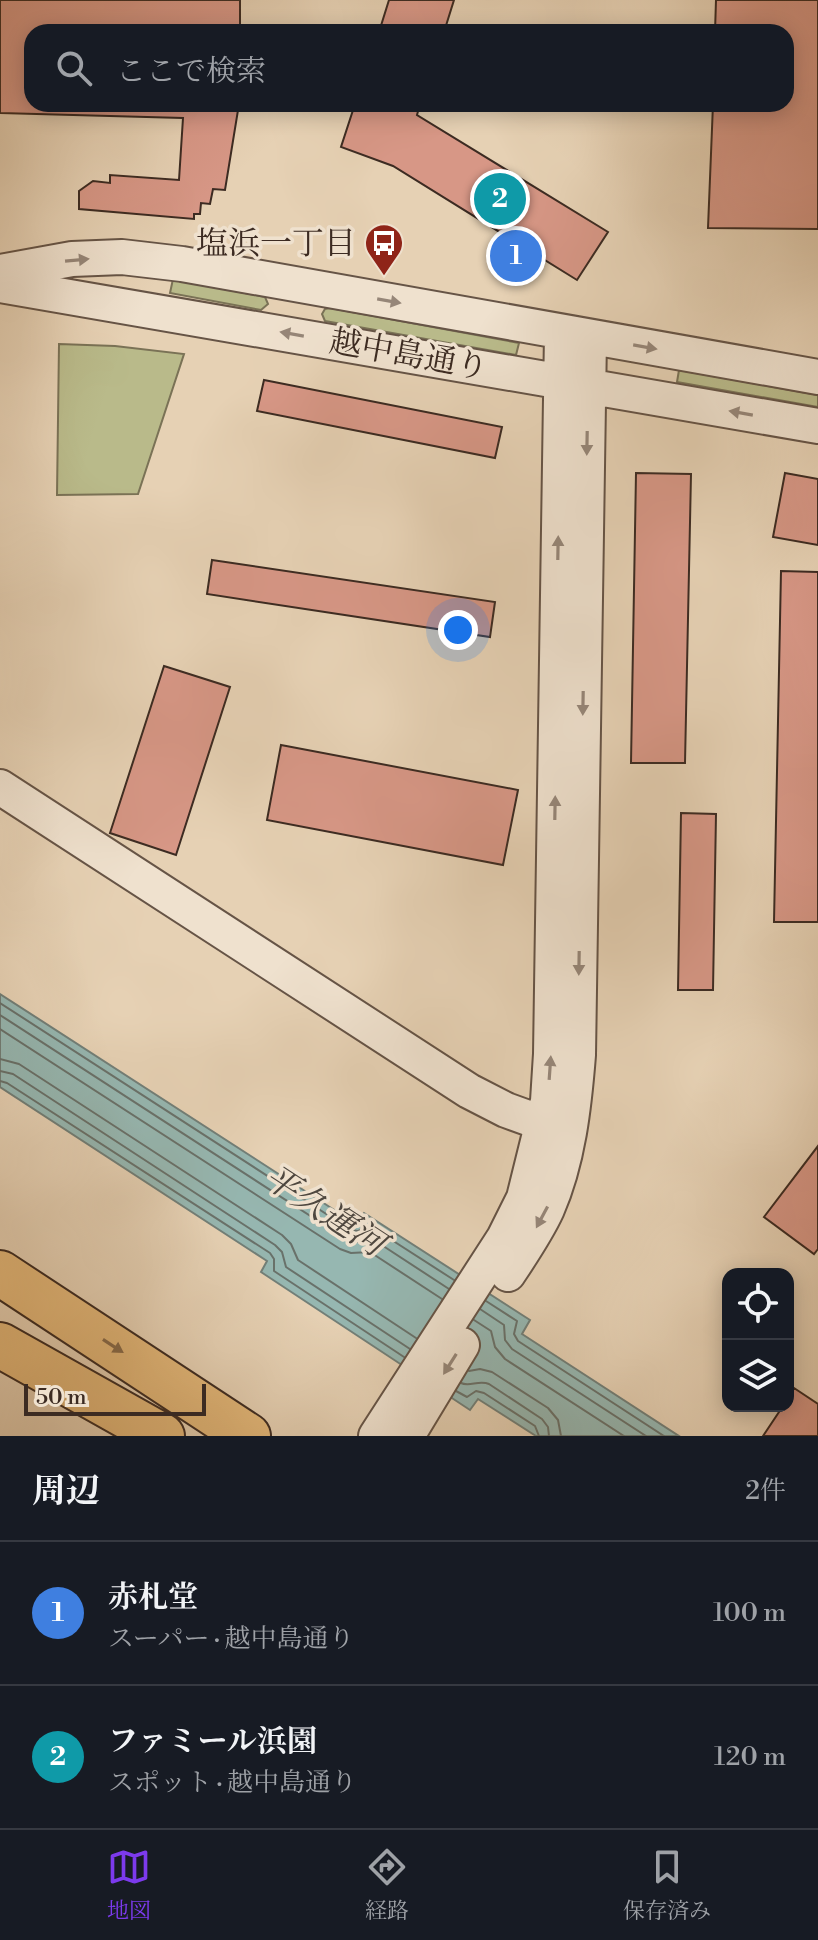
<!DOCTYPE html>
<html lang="ja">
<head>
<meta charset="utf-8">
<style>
	:root { --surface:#171b24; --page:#20242c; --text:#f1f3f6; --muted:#9ea1a6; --line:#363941; --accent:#7c3aed }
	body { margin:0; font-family:"Libre Bodoni","Noto Serif JP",serif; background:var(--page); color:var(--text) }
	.controls { position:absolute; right:24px; bottom:24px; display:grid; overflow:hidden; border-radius:16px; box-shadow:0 4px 20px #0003 }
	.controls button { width:72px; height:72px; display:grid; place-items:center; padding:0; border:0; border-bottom:2px solid var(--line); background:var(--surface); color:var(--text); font:40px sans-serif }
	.scale { position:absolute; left:24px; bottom:20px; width:182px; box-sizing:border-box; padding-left:8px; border:4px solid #3c2b22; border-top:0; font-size:22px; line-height:28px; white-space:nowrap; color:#3c2b22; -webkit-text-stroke:6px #efe1ce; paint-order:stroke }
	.you { position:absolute; left:458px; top:630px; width:28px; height:28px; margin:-20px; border:6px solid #fff; border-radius:50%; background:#1a73e8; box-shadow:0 0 0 12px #1a73e833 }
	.badge { display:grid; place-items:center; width:52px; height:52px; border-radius:50%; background:var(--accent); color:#fff; font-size:26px; font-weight:700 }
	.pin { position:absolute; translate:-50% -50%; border:4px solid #fff; box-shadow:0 2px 8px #0006 }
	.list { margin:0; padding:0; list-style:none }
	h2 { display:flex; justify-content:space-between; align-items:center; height:104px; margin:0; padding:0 32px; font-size:34px }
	h2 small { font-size:26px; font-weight:400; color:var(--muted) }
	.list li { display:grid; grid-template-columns:52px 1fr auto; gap:24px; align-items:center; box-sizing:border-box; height:144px; padding:0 32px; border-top:2px solid var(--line) }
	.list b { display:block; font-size:30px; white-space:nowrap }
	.list p { margin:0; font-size:26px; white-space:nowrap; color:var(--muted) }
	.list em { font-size:26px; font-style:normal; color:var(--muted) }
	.icon { flex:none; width:44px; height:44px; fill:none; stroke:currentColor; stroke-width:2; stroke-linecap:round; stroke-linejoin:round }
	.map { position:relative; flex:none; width:818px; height:1436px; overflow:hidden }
	.search { position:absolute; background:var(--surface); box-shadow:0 4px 20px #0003; left:24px; right:24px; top:24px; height:88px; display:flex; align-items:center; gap:20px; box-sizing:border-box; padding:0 28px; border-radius:24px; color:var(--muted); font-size:30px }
	.sheet { height:392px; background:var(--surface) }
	nav { display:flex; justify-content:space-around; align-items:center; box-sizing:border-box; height:112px; border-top:2px solid var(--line); background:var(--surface); font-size:22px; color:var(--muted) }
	nav a { display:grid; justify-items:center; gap:4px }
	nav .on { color:var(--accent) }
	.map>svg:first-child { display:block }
</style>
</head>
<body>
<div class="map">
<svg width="818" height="1436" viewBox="0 0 818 1436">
	<rect width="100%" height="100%" fill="#e6d1b4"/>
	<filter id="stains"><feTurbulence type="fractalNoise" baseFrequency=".0025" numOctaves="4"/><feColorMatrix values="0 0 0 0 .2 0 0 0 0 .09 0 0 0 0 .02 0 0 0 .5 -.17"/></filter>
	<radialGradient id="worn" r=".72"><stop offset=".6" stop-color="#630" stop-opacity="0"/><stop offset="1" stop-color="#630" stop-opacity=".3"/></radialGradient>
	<path fill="#b9ba8a" stroke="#7a7256" stroke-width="2" d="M 173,279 L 265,297 L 268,304 L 261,310 L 170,293 Z
		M 330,308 L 519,343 L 516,355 L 325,321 L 322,314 L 325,309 Z
		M 59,344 L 115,346 L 184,354 L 138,494 L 57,495 Z
		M 679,370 L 818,395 L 818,407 L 677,382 Z"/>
	<path fill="#96b7b1" stroke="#727f78" stroke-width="2" d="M 0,994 L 356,1224 L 364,1213 L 530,1320 L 522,1334 L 679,1436 L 536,1436 L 478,1399 L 470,1410 L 261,1272 L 267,1261 L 0,1087 Z"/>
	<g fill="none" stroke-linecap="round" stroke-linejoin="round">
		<path stroke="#69716a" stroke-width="2" d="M 0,1003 L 351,1230 L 358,1231 L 370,1226 L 454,1280
			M 0,1015 L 346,1239 L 357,1242 L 371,1238 L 449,1289
			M 0,1029 L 340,1249 L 351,1253 L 370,1252 L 442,1299
			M 0,1059 L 19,1064 L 282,1235 L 291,1244 L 298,1260 L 416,1338
			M 0,1071 L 13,1074 L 275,1245 L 282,1252 L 286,1267 L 410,1349
			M 0,1081 L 7,1083 L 270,1253 L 274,1259 L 274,1271 L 404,1357
			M 486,1301 L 517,1321 L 514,1334 L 518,1341 L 664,1436
			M 480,1309 L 504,1325 L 505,1340 L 512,1349 L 646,1436
			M 474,1320 L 491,1331 L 495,1347 L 505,1359 L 624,1436
			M 469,1371 L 480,1369 L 492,1372 L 548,1408 L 558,1420 L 561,1436
			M 461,1383 C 469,1387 479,1380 489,1384 L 542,1419 L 548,1427 L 549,1436
			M 456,1391 L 467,1397 L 476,1391 L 484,1393 L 535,1426 L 539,1436"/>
	</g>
	<path fill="#d79786" stroke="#3c2b22" stroke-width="2" d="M 0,0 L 240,0 L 240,32 L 32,32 L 32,104 L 239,104 L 225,190 L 213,189 L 210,204 L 201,203 L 200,214 L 194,214 L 194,219 L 79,209 L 79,191 L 93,181 L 110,183 L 110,175 L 179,180 L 183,118 L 0,113 Z
		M 389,0 L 454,0 L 444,32 L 379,32 Z
		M 716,0 L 818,0 L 818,229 L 708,228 L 713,104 L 786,104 L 786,32 L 715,32 Z
		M 355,104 L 420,104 L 417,115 L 608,232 L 577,280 L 393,166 L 341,147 Z
		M 264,380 L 502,427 L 495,458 L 257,411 Z
		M 636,473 L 691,474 L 685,763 L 631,763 Z
		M 785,473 L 818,479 L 818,545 L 773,537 Z
		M 212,560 L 495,602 L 490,637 L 207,594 Z
		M 781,571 L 818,572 L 818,922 L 774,922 Z
		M 164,666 L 230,687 L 176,855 L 110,833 Z
		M 281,745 L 518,790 L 503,865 L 267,820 Z
		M 681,813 L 716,814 L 713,990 L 678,990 Z
		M 818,1146 L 818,1249 L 814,1254 L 764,1217 Z
		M 794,1388 L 818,1404 L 818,1436 L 763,1436 L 783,1406 L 788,1406 L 788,1398 Z"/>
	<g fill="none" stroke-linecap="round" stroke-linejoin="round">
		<g stroke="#665446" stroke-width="38">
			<path id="tertiary" d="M 0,272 L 72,259 L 122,257 L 182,264 L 818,377
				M 0,285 L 818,426
				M 0,787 L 469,1091 L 506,1110 L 564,1131
				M 508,1274 C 522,1253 537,1231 547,1209 C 568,1161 574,1106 578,1055 L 589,337
				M 376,1436 L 504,1238 L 524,1198 L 548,1101 L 551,1054 L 562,333
				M 407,1436 L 462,1345"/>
		</g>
		<g stroke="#3c2b22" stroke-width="48">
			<path id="primary" d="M 0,1273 L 248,1436
				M 0,1345 L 162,1436"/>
		</g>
		<use href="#tertiary" stroke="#efe1ce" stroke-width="34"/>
		<use href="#primary" stroke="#e3b87a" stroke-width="44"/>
	</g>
	<defs><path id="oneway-solid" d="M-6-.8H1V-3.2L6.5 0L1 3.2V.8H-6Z" transform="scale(2)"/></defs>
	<g fill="#968678">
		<use href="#oneway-solid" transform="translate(77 260) rotate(-5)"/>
		<use href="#oneway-solid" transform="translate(389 301) rotate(10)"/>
		<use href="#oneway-solid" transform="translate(292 334) rotate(-170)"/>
		<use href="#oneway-solid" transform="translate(645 347) rotate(10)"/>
		<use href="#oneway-solid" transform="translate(741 413) rotate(-170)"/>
		<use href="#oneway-solid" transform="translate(587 443) rotate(91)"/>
		<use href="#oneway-solid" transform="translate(558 548) rotate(-89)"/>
		<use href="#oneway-solid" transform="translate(583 703) rotate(91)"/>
		<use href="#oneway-solid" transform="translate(555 808) rotate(-89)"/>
		<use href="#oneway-solid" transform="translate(579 963) rotate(91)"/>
		<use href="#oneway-solid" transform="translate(550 1068) rotate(-86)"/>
		<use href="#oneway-solid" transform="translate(542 1217) rotate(118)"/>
		<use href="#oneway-solid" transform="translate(450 1364) rotate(122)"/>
	</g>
	<use fill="#876a4a" href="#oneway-solid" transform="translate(113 1346) rotate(33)"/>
	<defs>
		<g id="bus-pin" transform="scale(2)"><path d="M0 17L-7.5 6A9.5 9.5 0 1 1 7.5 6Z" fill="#8f2418" stroke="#efe1ce"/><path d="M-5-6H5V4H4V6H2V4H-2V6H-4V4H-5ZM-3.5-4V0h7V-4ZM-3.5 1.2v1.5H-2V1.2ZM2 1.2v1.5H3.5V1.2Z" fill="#fff"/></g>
	</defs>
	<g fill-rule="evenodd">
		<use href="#bus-pin" x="384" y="243"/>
	</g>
	<g text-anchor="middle" stroke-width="7" stroke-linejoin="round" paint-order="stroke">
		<g font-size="32" fill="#3c2b22" stroke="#efe1ce" text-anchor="end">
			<text x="356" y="254">塩浜一丁目</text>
		</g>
		<g font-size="32" fill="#3c2b22" stroke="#efe1ce">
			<text transform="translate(409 354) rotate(10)" y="11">越中島通り</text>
		</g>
		<g font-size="34" font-style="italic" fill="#4e473f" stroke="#efe1ce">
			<text transform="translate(325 1210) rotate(33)" y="12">平久運河</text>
		</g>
	</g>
	<rect width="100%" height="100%" filter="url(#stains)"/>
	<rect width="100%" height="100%" fill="url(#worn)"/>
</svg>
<div class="controls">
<button><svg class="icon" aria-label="locate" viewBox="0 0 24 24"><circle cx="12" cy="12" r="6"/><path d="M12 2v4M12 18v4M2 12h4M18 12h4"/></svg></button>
<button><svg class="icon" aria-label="layers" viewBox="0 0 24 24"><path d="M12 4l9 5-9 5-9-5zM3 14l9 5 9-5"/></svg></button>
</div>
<div class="scale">50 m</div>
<div class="you"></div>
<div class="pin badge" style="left:516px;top:256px;background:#3f7fe0">1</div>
<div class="pin badge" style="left:500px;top:199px;background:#0f9aa8">2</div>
<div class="search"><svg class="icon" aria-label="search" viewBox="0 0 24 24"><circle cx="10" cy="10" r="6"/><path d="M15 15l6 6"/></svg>ここで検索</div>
</div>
<section class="sheet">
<h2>周辺<small>2件</small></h2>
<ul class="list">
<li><span class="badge" style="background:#3f7fe0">1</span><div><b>赤札堂</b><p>スーパー · 越中島通り</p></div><em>100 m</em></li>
<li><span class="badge" style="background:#0f9aa8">2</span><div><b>ファミール浜園</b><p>スポット · 越中島通り</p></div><em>120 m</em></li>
</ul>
</section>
<nav>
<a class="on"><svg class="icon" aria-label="map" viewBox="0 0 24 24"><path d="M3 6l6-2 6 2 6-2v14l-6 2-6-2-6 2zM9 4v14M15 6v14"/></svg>地図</a>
<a><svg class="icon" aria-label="directions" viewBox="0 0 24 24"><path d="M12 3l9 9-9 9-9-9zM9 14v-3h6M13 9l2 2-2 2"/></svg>経路</a>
<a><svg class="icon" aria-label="saved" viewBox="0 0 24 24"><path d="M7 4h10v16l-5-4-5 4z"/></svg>保存済み</a>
</nav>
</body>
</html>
